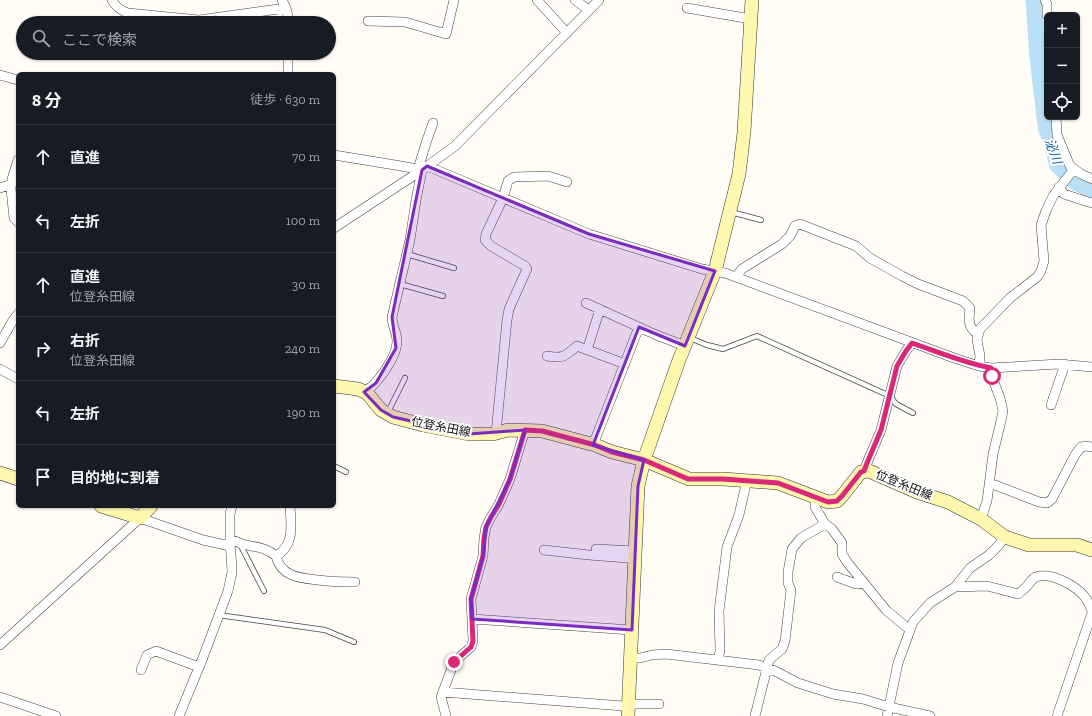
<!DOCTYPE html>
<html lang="ja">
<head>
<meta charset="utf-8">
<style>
	:root { --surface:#171b24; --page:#242831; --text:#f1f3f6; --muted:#9ea1a6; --line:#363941 }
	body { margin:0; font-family:"Zilla Slab","Noto Sans JP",serif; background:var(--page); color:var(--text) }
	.controls { position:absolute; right:12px; top:12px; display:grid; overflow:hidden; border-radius:6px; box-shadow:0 1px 3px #0004 }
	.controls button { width:36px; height:36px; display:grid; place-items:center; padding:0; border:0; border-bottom:1px solid var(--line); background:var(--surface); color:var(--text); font:20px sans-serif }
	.stop { position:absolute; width:12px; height:12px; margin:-9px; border:3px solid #db2777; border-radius:50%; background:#fff }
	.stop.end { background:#db2777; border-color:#fff; box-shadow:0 1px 4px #0008 }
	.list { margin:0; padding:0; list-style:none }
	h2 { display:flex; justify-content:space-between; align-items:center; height:52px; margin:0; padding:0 16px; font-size:17px }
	h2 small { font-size:13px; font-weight:400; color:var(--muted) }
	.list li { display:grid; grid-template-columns:26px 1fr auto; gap:12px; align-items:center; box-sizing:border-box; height:64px; padding:0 16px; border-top:1px solid var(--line) }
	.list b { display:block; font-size:15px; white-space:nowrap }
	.list p { margin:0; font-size:13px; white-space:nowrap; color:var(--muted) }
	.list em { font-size:13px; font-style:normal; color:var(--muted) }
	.icon { flex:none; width:22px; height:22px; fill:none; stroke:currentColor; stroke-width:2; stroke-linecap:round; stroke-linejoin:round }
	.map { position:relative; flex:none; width:1092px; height:716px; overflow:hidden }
	.search { position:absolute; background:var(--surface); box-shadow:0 1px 3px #0004; left:16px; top:16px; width:320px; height:44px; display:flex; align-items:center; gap:10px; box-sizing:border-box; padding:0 14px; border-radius:22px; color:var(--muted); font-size:15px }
	.panel { position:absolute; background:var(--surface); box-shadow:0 1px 3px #0004; left:16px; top:72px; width:320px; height:436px; border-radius:6px }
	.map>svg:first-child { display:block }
</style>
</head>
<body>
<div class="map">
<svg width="1092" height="716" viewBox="0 0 1092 716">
	<rect width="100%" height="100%" fill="#fffdf5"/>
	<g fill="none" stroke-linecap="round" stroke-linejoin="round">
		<path stroke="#b9e0f7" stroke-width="16" d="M 1033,0 L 1034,5 L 1037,53 L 1046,129 L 1052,142 L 1057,165 L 1076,183 L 1092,190"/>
		<g stroke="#444" stroke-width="6">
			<path id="lane" d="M 731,212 L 761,220
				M 407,254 L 454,268
				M 400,284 L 443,296
				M 690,338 L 707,345 L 723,349 L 757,336 L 890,396 L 896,404 L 913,413
				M 388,412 L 405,378
				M 334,466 L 346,472
				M 240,544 L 264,591
				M 218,615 L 325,630 L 354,642"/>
		</g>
		<g stroke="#444" stroke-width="10">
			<path id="street" d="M 112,0 C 115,6 122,11 128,13 L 199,20 L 286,8
				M 282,0 C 286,7 289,15 288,23
				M 537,0 L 567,33
				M 575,0 L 589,10
				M 1045,0 L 1047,4 L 1047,15
				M 687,8 L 751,19
				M 368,21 L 405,22 L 446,34 L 454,0
				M 288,53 L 288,74
				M 0,75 L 18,80
				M 1056,117 L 1057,135 L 1070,166 L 1081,174 L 1092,179
				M 334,155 L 401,166 L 422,170
				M 18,160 L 12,179 L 11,189 L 14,218 L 18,222
				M 427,166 L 589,234 L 702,269 L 725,273 L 954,358 L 979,366 L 991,368 L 1059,364 L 1092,367
				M 418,169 L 427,140 L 433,123
				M 1059,187 L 1064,194 L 1088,202 L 1092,203
				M 0,188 L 12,184
				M 334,228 L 422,170 L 455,146 L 599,0
				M 736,277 L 742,269 L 782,244 L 790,236 L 795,226 L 800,224 L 856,246 L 870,258 L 902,276 L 918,284 L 963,301 L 970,308 C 969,320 967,327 978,334
				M 586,303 L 654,334 L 685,346
				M 0,343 L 12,322 L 18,314
				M 587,350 L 600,309
				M 547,356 C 564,359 565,356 577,346 L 625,364
				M 979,366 L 980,356 L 977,340 L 980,329 L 1010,298 L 1037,277 L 1041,271 L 1044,261 L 1041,225 L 1046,211 L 1053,196 L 1074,169
				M 0,369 L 18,379
				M 364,392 C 368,389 373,386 376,382 C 385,372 397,354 397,341 C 397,333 392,325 392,317 L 410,240 L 416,200 L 422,170
				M 1051,405 L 1065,364
				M 496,433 L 507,320 L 509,309 L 527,269 L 525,266 L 491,246 L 485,240 L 486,234 L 503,198 L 508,181 L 514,177 L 548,176 L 567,182
				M 593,445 L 639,327
				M 864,471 L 867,463 L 881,430 L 897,366 L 906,351 L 912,343
				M 989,484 L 995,485 L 1039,502 L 1047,503 L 1052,499 L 1075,455 L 1081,447 L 1086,446 L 1092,447
				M 816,497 L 815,507 L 825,524 L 832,529 L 842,543 L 842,554 L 847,562 L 886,610 L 910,630
				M 981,519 L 987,501 L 993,454 L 1000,425 L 1003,411 L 1000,398 L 992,377 L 991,368
				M 230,539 C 234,541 238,542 242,544 C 254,547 266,547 276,556 C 295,545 291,525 290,506
				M 596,549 L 635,551
				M 544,550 L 589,555 L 627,558 L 635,560
				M 276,556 C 281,577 300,578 318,580 C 330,582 342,582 355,582
				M 837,577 L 856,584 L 864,583
				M 955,587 L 987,586 L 1018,594 C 1020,592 1023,591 1025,588 C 1029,585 1031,579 1036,577 C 1051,572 1075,585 1085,597 C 1088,601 1090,606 1092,611
				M 472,619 L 632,630
				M 0,645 L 140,518 L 203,540 L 230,546
				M 631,658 L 640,658 L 652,655 L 666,654 L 759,665 L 775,671 L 798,683 L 833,694 L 863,699 L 889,707 L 930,716
				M 718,660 L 720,651 L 719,611 L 727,547 L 739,515 L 747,480
				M 141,670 L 147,655 L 156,651 L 199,667
				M 443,692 L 623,706 L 629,704 L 659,704
				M 0,697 L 56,716
				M 179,716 L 202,660 L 228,591 L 232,572 L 231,554 L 230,546 L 230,514 L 232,506
				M 446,716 L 441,697 L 454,662 L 471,647 L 473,641 L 471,599 L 483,556 L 484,538 L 486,527 L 491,517 L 499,504 L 510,479 L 525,430
				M 755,716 L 769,660 L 782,649 L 785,641 L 791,590 L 788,583 L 788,572 L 792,549 L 801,538 L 825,524
				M 887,716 L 898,663 L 913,622 L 930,603 L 955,587 L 970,568 L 989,555 L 998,546 L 1005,537
				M 1057,716 L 1092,613"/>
		</g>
		<g stroke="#333" stroke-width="14">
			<path id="secondary" d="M 334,386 L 358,389 L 367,393 L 381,410 L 393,417 L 423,425 L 469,434 L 493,434 L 508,430 L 542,431 L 595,445 L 612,452 L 644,460 L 689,479 L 723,479 L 778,483 L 828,502 L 837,501 L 842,496 L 861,472 L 869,471 L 917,492 L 948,502 L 981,519 L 1005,537 L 1029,545 L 1077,545 L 1092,550
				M 0,473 L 18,479
				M 101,506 L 140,518 L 151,506
				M 628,716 L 638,486 L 644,460 L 679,360 L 715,271 L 739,174 L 744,132 L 752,0"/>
		</g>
		<use href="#lane" stroke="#fff" stroke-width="4.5"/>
		<use href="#street" stroke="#fff" stroke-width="9"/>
		<use href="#secondary" stroke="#fff6b0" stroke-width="13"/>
	</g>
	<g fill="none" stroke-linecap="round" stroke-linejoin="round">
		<path stroke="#db2777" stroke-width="5" d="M 454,662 L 471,647 L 473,641 L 471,599 L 483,556 L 484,538 L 486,527 L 491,517 L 499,504 L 510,479 L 525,430 L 542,431 L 595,445 L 612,452 L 644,460 L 688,479 L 723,479 L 778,483 L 828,502 L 837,501 L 842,496 L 861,472 L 864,471 L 867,463 L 881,430 L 897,366 L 906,351 L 912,343 C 938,352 964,363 991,368 L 992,376"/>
	</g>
	<path fill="#7b2cbf" fill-opacity="0.2" stroke="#7b2cbf" stroke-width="3" stroke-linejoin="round" d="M 427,166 L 589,234 L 715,271 L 685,346 L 639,327 L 593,445 L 644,460 L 638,486 L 632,630 L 472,619 L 471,599 L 483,556 L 486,527 L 510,479 L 525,430 L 469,434 L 393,417 L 381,410 L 364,392 L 376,383 L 396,348 L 392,317 L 422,170 Z"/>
	<g text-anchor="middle" stroke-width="4" stroke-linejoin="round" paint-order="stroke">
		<g font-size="12" fill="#111" stroke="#fff">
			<text transform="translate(441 427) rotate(11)" y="4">位登糸田線</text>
			<text transform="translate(904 485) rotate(22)" y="4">位登糸田線</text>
		</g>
		<g font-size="13" font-style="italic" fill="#1768a6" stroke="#fff">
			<text transform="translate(1054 151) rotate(70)" y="5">泌川</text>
		</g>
	</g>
</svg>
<div class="controls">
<button>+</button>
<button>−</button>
<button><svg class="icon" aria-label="locate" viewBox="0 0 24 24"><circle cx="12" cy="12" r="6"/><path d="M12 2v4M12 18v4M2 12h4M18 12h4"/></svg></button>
</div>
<div class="stop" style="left:992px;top:376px"></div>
<div class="stop end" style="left:454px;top:662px"></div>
<div class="search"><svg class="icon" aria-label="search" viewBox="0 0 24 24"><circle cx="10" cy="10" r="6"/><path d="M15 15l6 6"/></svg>ここで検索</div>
<section class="panel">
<h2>8 分<small>徒歩 · 630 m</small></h2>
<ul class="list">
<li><svg class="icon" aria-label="ahead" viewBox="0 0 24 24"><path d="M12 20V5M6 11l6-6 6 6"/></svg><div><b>直進</b></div><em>70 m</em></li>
<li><svg class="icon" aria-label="left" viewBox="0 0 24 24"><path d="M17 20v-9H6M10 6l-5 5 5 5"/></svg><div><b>左折</b></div><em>100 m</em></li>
<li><svg class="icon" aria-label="ahead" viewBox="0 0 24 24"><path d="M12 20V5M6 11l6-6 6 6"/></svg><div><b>直進</b><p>位登糸田線</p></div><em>30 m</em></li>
<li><svg class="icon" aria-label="right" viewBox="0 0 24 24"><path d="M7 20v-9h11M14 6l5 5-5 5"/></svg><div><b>右折</b><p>位登糸田線</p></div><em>240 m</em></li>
<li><svg class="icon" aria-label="left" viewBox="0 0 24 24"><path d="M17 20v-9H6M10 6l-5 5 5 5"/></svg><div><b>左折</b></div><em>190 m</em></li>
<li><svg class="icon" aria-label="arrive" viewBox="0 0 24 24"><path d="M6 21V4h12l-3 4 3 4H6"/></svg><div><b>目的地に到着</b></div></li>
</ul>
</section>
</div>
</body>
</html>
